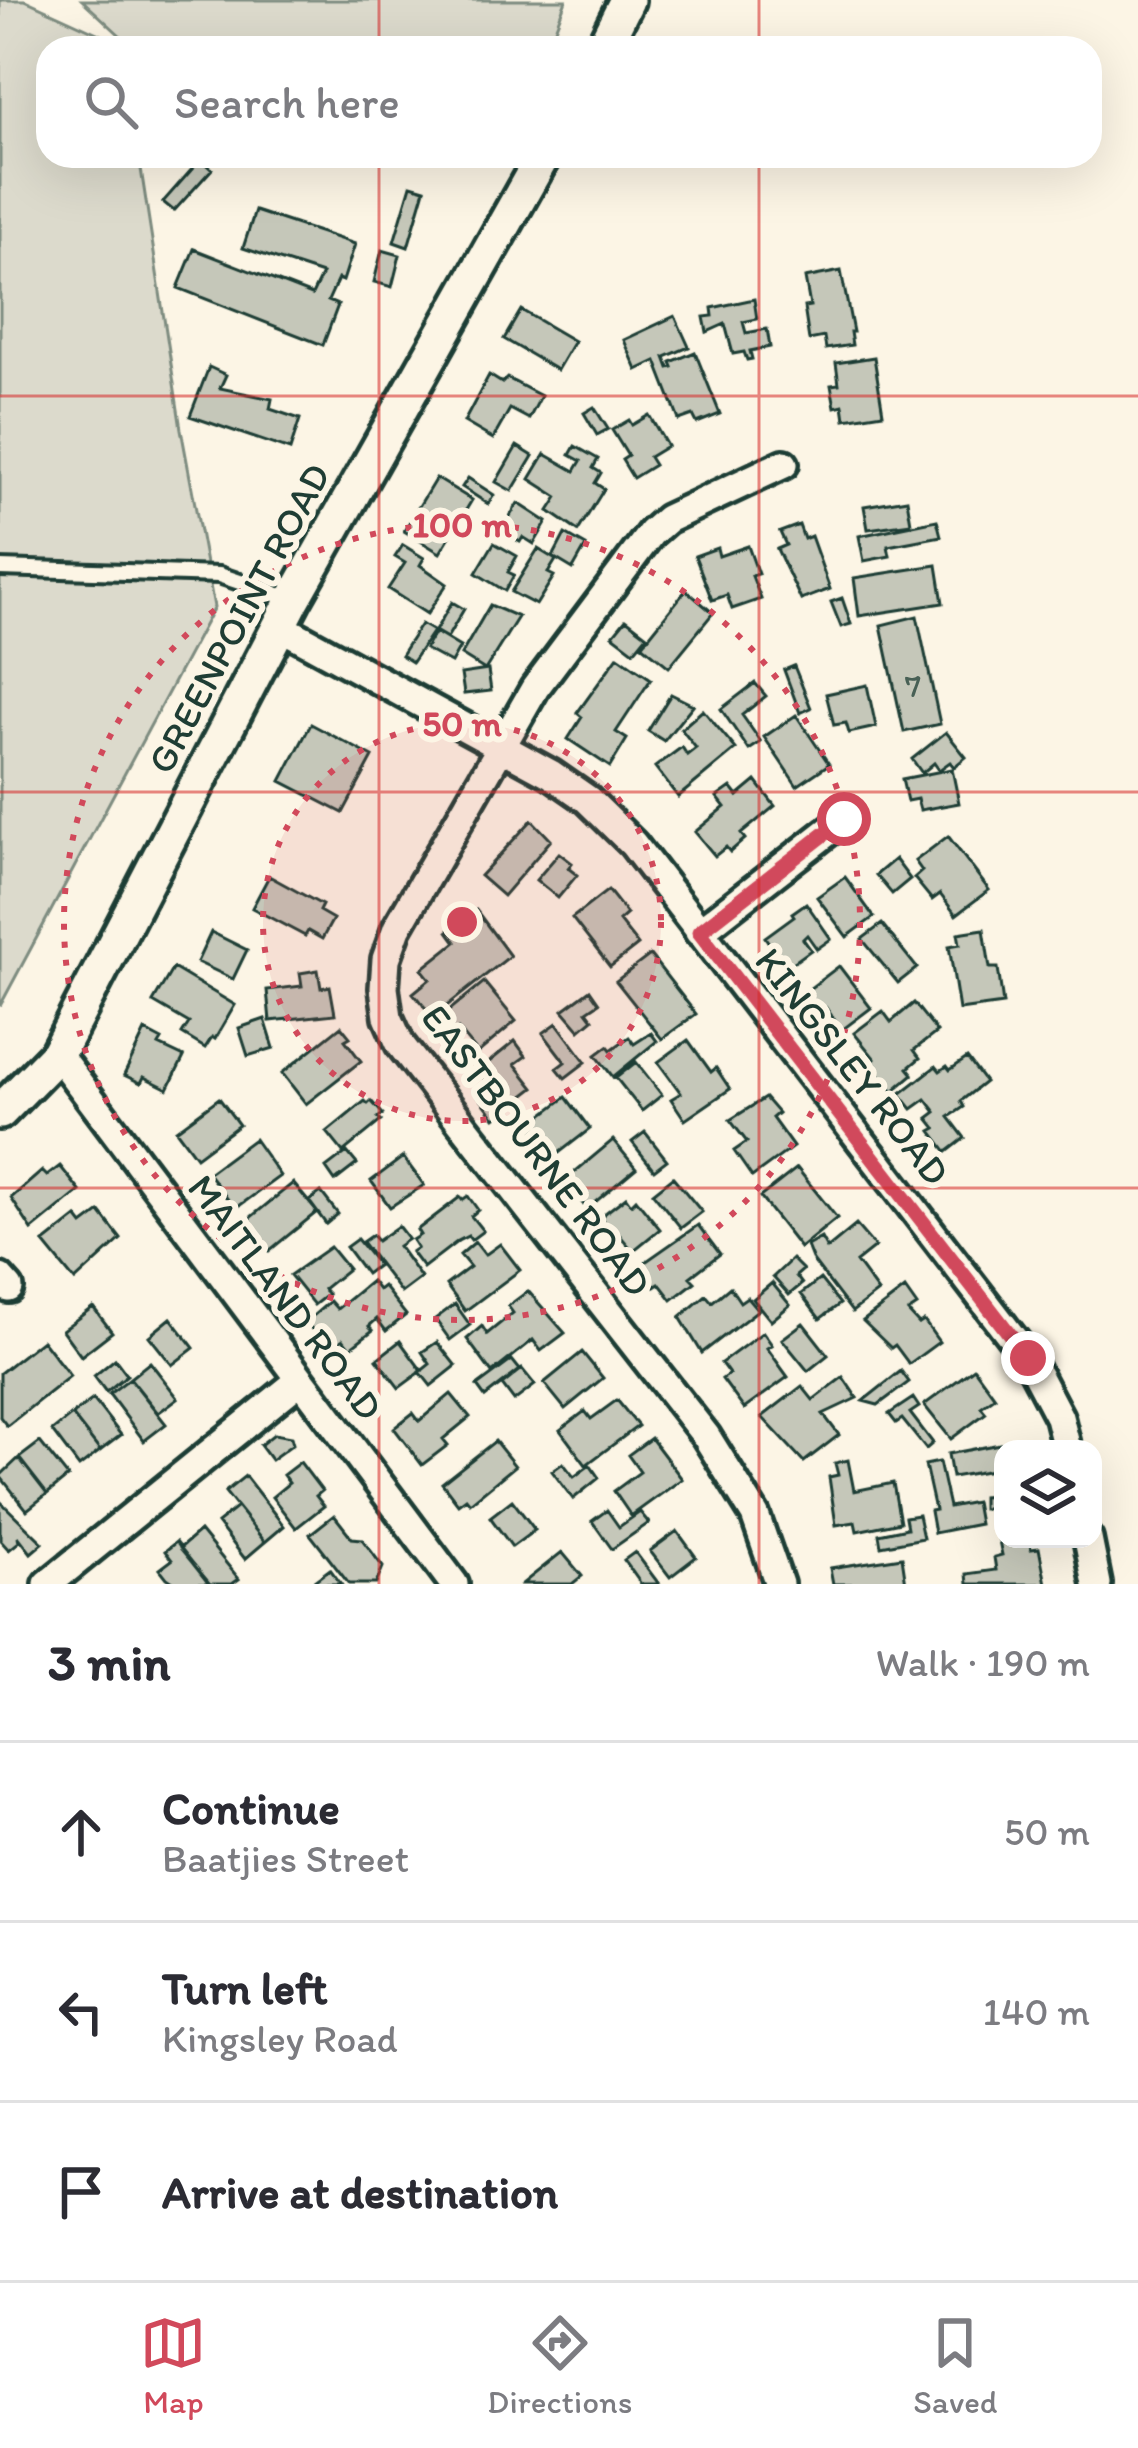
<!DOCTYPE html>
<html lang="en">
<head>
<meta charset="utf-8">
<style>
	:root { --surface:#fff; --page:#f2f2f3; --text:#2b2b33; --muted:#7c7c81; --line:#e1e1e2; --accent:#d1495b }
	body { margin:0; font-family:Itim,sans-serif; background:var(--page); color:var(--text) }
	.controls { position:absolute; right:36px; bottom:36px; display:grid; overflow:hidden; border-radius:24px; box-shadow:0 12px 48px #0002 }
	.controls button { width:108px; height:108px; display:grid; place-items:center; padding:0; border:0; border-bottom:3px solid var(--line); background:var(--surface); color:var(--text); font:60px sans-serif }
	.stop { position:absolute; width:36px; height:36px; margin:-27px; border:9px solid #d1495b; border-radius:50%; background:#fff }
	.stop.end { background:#d1495b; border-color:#fff; box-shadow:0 3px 12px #0008 }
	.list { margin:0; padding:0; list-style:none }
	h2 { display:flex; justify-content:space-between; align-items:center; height:156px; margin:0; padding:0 48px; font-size:51px }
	h2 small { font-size:39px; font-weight:400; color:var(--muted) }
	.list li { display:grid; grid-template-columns:78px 1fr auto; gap:36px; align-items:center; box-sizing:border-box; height:180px; padding:0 48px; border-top:3px solid var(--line) }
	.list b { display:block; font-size:45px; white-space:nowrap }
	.list p { margin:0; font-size:39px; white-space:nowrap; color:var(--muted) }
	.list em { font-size:39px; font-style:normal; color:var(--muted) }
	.icon { flex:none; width:66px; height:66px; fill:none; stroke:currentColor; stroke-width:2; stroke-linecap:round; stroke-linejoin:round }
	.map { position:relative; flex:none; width:1138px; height:1584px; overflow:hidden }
	.search { position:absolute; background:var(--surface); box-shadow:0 12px 48px #0002; left:36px; right:36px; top:36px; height:132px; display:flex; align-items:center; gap:30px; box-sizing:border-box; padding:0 42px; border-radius:36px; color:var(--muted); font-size:45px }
	.sheet { height:696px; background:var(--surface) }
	nav { display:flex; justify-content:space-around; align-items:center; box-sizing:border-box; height:168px; border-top:3px solid var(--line); background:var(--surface); font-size:33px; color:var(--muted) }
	nav a { display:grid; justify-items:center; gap:6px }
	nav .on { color:var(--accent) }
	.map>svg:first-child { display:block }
</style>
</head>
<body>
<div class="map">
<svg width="1138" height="1584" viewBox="0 0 1138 1584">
	<rect width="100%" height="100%" fill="#fcf5e5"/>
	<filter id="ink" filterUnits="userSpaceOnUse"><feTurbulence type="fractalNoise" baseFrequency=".00833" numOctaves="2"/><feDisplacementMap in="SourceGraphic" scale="24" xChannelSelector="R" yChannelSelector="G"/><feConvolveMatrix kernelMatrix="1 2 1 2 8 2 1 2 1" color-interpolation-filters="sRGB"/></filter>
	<g filter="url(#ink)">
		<path fill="#dcdacc" stroke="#7e8c80" stroke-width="3" d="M 0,0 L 25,0 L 130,48 L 48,48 L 48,156 L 139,156 L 181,429 L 214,607 L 0,1006 Z
			M 82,0 L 566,0 L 553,34 L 537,48 L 134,48 Z"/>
		<path fill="#c5c7b9" stroke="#1f3d34" stroke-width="3" d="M 201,159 L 212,169 L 174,211 L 163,202 Z
			M 411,185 L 425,189 L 408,247 L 394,242 Z
			M 255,211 L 355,244 L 343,281 L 338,279 L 328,301 L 338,305 L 323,345 L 178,288 L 194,249 L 312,295 L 322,274 L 243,248 Z
			M 382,250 L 400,255 L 392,287 L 374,282 Z
			M 841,271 L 853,332 L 850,332 L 852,345 L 826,349 L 824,337 L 809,340 L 804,307 L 810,306 L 805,278 Z
			M 754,299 L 757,319 L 743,322 L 746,333 L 767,329 L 770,347 L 750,351 L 752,359 L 747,360 L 744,352 L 733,354 L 725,324 L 707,332 L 704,317 L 713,316 L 712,308 Z
			M 521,310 L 574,341 L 557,370 L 504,339 Z
			M 675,316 L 689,347 L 665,357 L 669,368 L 673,367 L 671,362 L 695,352 L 720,414 L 697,423 L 693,415 L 679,420 L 656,361 L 637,370 L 624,340 Z
			M 874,357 L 883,413 L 845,419 L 843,405 L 835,407 L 831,385 L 839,384 L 836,363 Z
			M 209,367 L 226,375 L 220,388 L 272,399 L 270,409 L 300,419 L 290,450 L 190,416 Z
			M 489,375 L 502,383 L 507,378 L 541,396 L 529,419 L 510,409 L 493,439 L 464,422 Z
			M 594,407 L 608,429 L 597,435 L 584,413 Z
			M 649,415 L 667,446 L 649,457 L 654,465 L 633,478 L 622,460 L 628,456 L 612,430 L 629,420 L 632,425 Z
			M 517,446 L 533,456 L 512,491 L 496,482 Z
			M 575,446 L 598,459 L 593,468 L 601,473 L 595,483 L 604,489 L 578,531 L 549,511 L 558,497 L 530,479 L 545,454 L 575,471 L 581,461 L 570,455 Z
			M 436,478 L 472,500 L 440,553 L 404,531 Z
			M 468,478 L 494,495 L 488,504 L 462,487 Z
			M 907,499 L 911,523 L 868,529 L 864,506 Z
			M 518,503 L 547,522 L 534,544 L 523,537 L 520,542 L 501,531 Z
			M 937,520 L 941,536 L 888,546 L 890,556 L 864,561 L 859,536 Z
			M 799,525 L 804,539 L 811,536 L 830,589 L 801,600 L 777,549 L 786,545 L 780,532 Z
			M 565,534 L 586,546 L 573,569 L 553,557 Z
			M 494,543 L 517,556 L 508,572 L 514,575 L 505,591 L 476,573 Z
			M 403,545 L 424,558 L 420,565 L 447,584 L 427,614 L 388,589 L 405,563 L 395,557 Z
			M 748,546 L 758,574 L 752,576 L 761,599 L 732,609 L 727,595 L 712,600 L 695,556 L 717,548 L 719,556 Z
			M 538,549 L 556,560 L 548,573 L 554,576 L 536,605 L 511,592 Z
			M 937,565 L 943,603 L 859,616 L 854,578 Z
			M 686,590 L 713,613 L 669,667 L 642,645 Z
			M 842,598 L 851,624 L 841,627 L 831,602 Z
			M 452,602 L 464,609 L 447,638 L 435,631 Z
			M 490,605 L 518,617 L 485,670 L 461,655 Z
			M 917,616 L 940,724 L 904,732 L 881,625 Z
			M 626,619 L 647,635 L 634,651 L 613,635 Z
			M 421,624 L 433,631 L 412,662 L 401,655 Z
			M 435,632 L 460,647 L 451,663 L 425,649 Z
			M 618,656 L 651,679 L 616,732 L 627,739 L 610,767 L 568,739 L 582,717 L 577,713 Z
			M 794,666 L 811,708 L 800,713 L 784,670 Z
			M 488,670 L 491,691 L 464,694 L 461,674 Z
			M 755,683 L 766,696 L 742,715 L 761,742 L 749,750 L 721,709 Z
			M 867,685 L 876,727 L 849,733 L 846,723 L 834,725 L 826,694 Z
			M 671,694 L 693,705 L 664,741 L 648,731 Z
			M 703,710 L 736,749 L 678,797 L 655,767 L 682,747 L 687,755 L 696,748 L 681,729 Z
			M 796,715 L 829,764 L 797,786 L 764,737 Z
			M 311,724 L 373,757 L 343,813 L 281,781 Z
			M 946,732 L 966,757 L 954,767 L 950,762 L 939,770 L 934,763 L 922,773 L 912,759 Z
			M 952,769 L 959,803 L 920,810 L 917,799 L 907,801 L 902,779 Z
			M 756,781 L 775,806 L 741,834 L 745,839 L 730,852 L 726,847 L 715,856 L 695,832 L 725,807 L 717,797 L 731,787 L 738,796 Z
			M 532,820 L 551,840 L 503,896 L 480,876 Z
			M 948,836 L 989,890 L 956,915 L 940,894 L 932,900 L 914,878 L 922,871 L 915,861 Z
			M 559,853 L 572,863 L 568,868 L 577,875 L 558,898 L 536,880 Z
			M 895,859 L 910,879 L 892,894 L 876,875 Z
			M 269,876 L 322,905 L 319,911 L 333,919 L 322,939 L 308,931 L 305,936 L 252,908 Z
			M 845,877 L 874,917 L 847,937 L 817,897 Z
			M 608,890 L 627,914 L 619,921 L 638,945 L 610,967 L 572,918 Z
			M 806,903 L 831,939 L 817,949 L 807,935 L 803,939 L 811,950 L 786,968 L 765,937 L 794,916 L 792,913 Z
			M 476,910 L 510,956 L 433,1017 L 413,993 L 430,979 L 422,969 L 456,942 L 448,931 Z
			M 882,924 L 917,968 L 898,983 L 862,939 Z
			M 984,929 L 990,968 L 998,968 L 1003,1004 L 959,1010 L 949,946 L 960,944 L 958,933 Z
			M 211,932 L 247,950 L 233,979 L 197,962 Z
			M 650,955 L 696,1014 L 662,1039 L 616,981 Z
			M 839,966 L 871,1008 L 842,1030 L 826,1008 L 821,1012 L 805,992 Z
			M 173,968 L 235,1005 L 215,1039 L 212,1037 L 205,1048 L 182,1034 L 189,1023 L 153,1002 Z
			M 318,970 L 321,988 L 330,986 L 335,1014 L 270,1021 L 267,990 L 302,986 L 300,973 Z
			M 484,982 L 516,1021 L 478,1053 L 458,1029 L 447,1037 L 435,1022 Z
			M 590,990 L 599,1003 L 587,1011 L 593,1019 L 580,1030 L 563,1010 Z
			M 914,1003 L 937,1032 L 914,1050 L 920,1058 L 908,1068 L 913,1074 L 893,1091 L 870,1065 L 875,1059 L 854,1033 L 883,1011 L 891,1022 Z
			M 265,1019 L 274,1048 L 248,1056 L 239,1028 Z
			M 557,1023 L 586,1062 L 565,1078 L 557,1068 L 565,1062 L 543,1033 Z
			M 341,1026 L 350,1037 L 345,1040 L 361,1061 L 306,1104 L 282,1073 Z
			M 145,1031 L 162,1040 L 159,1045 L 184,1057 L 168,1089 L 144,1077 L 141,1083 L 124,1075 Z
			M 651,1033 L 657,1041 L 613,1077 L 596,1055 L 608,1046 L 611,1050 L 629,1037 L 634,1044 Z
			M 688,1040 L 711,1072 L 716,1068 L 730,1089 L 685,1120 L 671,1099 L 681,1093 L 658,1062 Z
			M 515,1041 L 526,1056 L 515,1064 L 534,1088 L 495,1118 L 477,1094 L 489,1085 L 478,1071 Z
			M 967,1058 L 985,1082 L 961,1101 L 964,1107 L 949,1117 L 965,1138 L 947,1152 L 931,1131 L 936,1128 L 928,1118 L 936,1112 L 926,1099 L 912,1109 L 900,1094 L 936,1066 L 940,1071 L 947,1066 L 950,1070 Z
			M 636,1062 L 662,1095 L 642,1111 L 616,1078 Z
			M 566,1097 L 590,1129 L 550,1160 L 525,1128 Z
			M 219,1098 L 239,1125 L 196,1157 L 176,1130 Z
			M 765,1098 L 778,1113 L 772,1118 L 793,1147 L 752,1177 L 734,1151 L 747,1142 L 730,1120 Z
			M 365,1101 L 368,1104 L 371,1101 L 383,1114 L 378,1118 L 381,1121 L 343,1152 L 327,1132 Z
			M 645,1132 L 667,1160 L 654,1170 L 632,1142 Z
			M 254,1139 L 280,1176 L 235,1209 L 208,1173 Z
			M 613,1140 L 636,1168 L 587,1209 L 564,1181 Z
			M 347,1152 L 357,1164 L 335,1181 L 326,1168 Z
			M 403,1157 L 424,1185 L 390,1207 L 371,1181 Z
			M 60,1166 L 80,1191 L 32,1230 L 11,1198 L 42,1171 L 47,1176 Z
			M 797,1168 L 837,1218 L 800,1248 L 760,1197 Z
			M 673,1177 L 702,1212 L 681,1228 L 653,1193 Z
			M 293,1183 L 317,1212 L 269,1251 L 245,1222 Z
			M 321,1192 L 338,1214 L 326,1224 L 309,1201 Z
			M 468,1196 L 478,1210 L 471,1216 L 483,1231 L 471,1240 L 468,1236 L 458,1241 L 423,1268 L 411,1252 L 417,1248 L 412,1240 L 420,1235 L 417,1230 L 460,1197 L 462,1200 Z
			M 626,1197 L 631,1204 L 636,1199 L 660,1229 L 633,1251 L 618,1233 L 614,1236 L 600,1217 Z
			M 100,1212 L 121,1239 L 75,1281 L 44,1243 L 77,1217 L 83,1225 Z
			M 698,1225 L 720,1254 L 690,1277 L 695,1282 L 672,1300 L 659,1283 L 653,1287 L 638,1267 Z
			M 856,1225 L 875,1247 L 856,1262 L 878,1292 L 852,1312 L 813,1261 L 807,1246 L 821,1238 L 827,1249 Z
			M 398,1226 L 408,1239 L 398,1246 L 421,1278 L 401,1293 L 362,1242 L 372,1235 L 377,1241 Z
			M 357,1239 L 378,1265 L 366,1274 L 346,1247 Z
			M 475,1242 L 485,1255 L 500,1244 L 520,1270 L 465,1311 L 446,1285 L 470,1267 L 460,1255 Z
			M 330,1247 L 348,1269 L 323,1289 L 328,1294 L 314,1305 L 290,1275 Z
			M 792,1259 L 803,1270 L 796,1276 L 802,1284 L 789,1295 L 773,1277 Z
			M 820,1279 L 840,1304 L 820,1319 L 801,1294 Z
			M 371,1281 L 378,1290 L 383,1286 L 406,1315 L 386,1331 L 377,1319 L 369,1326 L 373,1330 L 350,1348 L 343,1339 L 329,1350 L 306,1322 L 330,1301 L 337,1309 Z
			M 772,1283 L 790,1305 L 771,1321 L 753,1299 Z
			M 730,1287 L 740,1302 L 747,1297 L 758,1310 L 702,1353 L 680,1317 L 706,1295 L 712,1302 Z
			M 905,1289 L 917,1306 L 908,1312 L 919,1324 L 924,1321 L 939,1342 L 909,1364 L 895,1345 L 891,1348 L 863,1321 Z
			M 528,1291 L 565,1333 L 541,1351 L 533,1340 L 492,1373 L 467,1339 L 482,1326 L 487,1334 L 513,1313 L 508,1306 Z
			M 455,1304 L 470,1325 L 450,1340 L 435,1319 Z
			M 93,1307 L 112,1332 L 81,1356 L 62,1330 Z
			M 171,1318 L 194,1348 L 172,1365 L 149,1336 Z
			M 803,1323 L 828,1355 L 808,1371 L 782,1339 Z
			M 763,1332 L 772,1345 L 767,1348 L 788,1377 L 744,1409 L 722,1379 L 729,1374 L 721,1363 Z
			M 42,1340 L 70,1376 L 7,1426 L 0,1417 L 0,1373 Z
			M 400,1341 L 422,1371 L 399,1388 L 377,1359 Z
			M 437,1342 L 456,1366 L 431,1386 L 420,1372 L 430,1364 L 422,1352 Z
			M 582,1352 L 603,1378 L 565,1409 L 544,1383 Z
			M 115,1359 L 127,1375 L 106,1392 L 94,1376 Z
			M 512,1360 L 520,1370 L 485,1397 L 477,1386 Z
			M 150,1362 L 178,1398 L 158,1413 L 130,1378 Z
			M 974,1368 L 995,1397 L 981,1407 L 986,1413 L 951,1439 L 924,1405 Z
			M 522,1369 L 535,1385 L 514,1401 L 502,1385 Z
			M 901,1371 L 909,1382 L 878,1405 L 863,1401 Z
			M 843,1377 L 857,1398 L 823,1414 L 839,1435 L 804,1462 L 762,1417 L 802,1386 L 813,1400 Z
			M 130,1378 L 166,1424 L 144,1441 L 109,1394 Z
			M 451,1394 L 470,1417 L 443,1439 L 448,1445 L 422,1465 L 394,1428 L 413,1413 L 419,1421 Z
			M 451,1394 L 470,1417 L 443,1439 L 448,1445 L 422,1465 L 394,1428 L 413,1413 L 419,1421 Z
			M 913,1398 L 919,1407 L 910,1413 L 933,1443 L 926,1449 L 902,1419 L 896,1423 L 889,1414 Z
			M 93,1399 L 121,1435 L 100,1451 L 72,1415 Z
			M 617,1400 L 638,1426 L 586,1465 L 560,1430 L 585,1411 L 591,1419 Z
			M 72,1415 L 100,1451 L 79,1467 L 52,1431 Z
			M 274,1434 L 291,1437 L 293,1444 L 271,1460 L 260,1445 Z
			M 651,1438 L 682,1479 L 631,1516 L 614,1491 L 640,1472 L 628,1455 Z
			M 495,1441 L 515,1466 L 470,1503 L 466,1498 L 458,1504 L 442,1483 Z
			M 1015,1441 L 1016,1449 L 1003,1449 L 1003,1508 L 982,1509 L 982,1497 L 995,1496 L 992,1470 L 952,1477 L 948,1454 Z
			M 40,1442 L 68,1477 L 47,1494 L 19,1458 Z
			M 19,1458 L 47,1494 L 27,1510 L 0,1476 Z
			M 848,1460 L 854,1491 L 893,1483 L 900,1522 L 857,1531 L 855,1522 L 836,1525 L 829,1477 L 838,1475 L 835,1463 Z
			M 300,1462 L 322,1491 L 316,1496 L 324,1506 L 296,1528 L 272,1497 L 289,1483 L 283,1475 Z
			M 939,1462 L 949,1507 L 975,1502 L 979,1524 L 934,1533 L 930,1511 L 935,1510 L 925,1465 Z
			M 563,1463 L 574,1477 L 590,1465 L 599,1478 L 573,1499 L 552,1471 Z
			M 245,1476 L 284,1526 L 265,1542 L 225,1492 Z
			M 512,1500 L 535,1530 L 512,1547 L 490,1517 Z
			M 0,1501 L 43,1543 L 31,1553 L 18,1536 L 19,1542 L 9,1550 L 0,1540 Z
			M 237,1507 L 265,1542 L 245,1559 L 217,1523 Z
			M 607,1510 L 619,1527 L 640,1512 L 649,1523 L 612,1549 L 592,1521 Z
			M 334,1515 L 352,1538 L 362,1539 L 383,1567 L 376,1584 L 349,1584 L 310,1534 Z
			M 918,1515 L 923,1538 L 881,1546 L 879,1534 L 907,1528 L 905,1517 Z
			M 200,1531 L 239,1579 L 232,1584 L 210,1584 L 180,1548 Z
			M 677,1531 L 696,1557 L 670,1577 L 650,1551 Z
			M 1003,1535 L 1003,1539 L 1029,1539 L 1031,1549 L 1039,1548 L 1046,1584 L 968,1584 L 967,1574 L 996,1570 L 994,1557 L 1002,1555 L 998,1536 Z
			M 176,1542 L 209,1584 L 176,1584 L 167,1578 L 160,1569 L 172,1560 L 165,1551 Z
			M 562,1552 L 582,1576 L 572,1584 L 522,1584 Z
			M 635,1552 L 659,1584 L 641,1584 L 624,1560 Z
			M 902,1557 L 906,1584 L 833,1584 L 830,1568 Z
			M 330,1569 L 341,1584 L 310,1584 Z"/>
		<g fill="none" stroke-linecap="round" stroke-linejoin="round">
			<g stroke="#1f3d34" stroke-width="22">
				<path id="service" d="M 0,568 L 219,575 L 293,600"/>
			</g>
			<g stroke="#1f3d34" stroke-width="36">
				<path id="minor" d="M 281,627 L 551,774 L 587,799 L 633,844 L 1028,1358 L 1059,1417 L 1067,1449
					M 699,932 L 844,819
					M 57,1054 L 454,1584
					M 0,1278 L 9,1288
					M 1088,1539 L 1097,1584
					M 48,1584 L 299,1381
					M 779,1584 L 755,1515 L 706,1436 L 400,1044 L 388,1017 L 384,988 L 386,959 L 397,928 L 535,688 L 651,533 L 667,519 L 784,464"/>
			</g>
			<g stroke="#1f3d34" stroke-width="42">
				<path id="tertiary" d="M 603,48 L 627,0
					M 0,1112 L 57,1054 L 293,600 L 543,156"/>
			</g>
			<use href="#service" stroke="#fcf5e5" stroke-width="14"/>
			<use href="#minor" stroke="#fcf5e5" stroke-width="27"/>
			<use href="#tertiary" stroke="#fcf5e5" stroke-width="33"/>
		</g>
	</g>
	<g fill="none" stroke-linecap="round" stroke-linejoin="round" filter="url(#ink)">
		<path stroke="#d1495b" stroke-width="15" d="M 844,819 L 699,932 L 1028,1358"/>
	</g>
	<path fill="none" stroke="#d62828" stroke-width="3" stroke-opacity="0.55" d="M 379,0 L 379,48M 759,0 L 759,48M 379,156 L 379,1584M 759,156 L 759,1584M 0,396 L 1138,396M 0,792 L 1138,792M 0,1188 L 1138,1188"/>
	<circle cx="462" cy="922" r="199" fill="#d1495b" fill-opacity=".12"/>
	<g fill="none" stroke="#d1495b" stroke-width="6" stroke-dasharray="6 12">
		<circle cx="462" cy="922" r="199"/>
		<circle cx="462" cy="922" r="398"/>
	</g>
	<g text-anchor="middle" stroke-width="12" stroke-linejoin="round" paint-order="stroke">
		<g font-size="33" fill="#486055">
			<text x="913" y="697">7</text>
		</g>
		<g font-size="39" fill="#1f3d34" stroke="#fcf5e5">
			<text transform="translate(238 618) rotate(-62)" y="14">GREENPOINT ROAD</text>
			<text transform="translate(853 1066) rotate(52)" y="14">KINGSLEY ROAD</text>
			<text transform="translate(537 1150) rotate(53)" y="14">EASTBOURNE ROAD</text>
			<text transform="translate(286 1297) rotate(53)" y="14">MAITLAND ROAD</text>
		</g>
	</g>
	<circle cx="462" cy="922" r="18" fill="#d1495b" stroke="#fcf5e5" stroke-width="6"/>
	<g font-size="36" text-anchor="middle" font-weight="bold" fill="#d1495b" stroke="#fcf5e5" stroke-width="12" stroke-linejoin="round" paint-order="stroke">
		<text x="462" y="537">100 m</text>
		<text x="462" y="736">50 m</text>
	</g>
</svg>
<div class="controls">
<button><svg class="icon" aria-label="layers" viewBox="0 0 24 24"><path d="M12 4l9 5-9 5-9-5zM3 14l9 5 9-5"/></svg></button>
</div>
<div class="stop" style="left:844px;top:819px"></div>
<div class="stop end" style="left:1028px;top:1358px"></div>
<div class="search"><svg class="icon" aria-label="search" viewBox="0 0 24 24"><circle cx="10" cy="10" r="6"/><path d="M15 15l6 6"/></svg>Search here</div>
</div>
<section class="sheet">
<h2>3 min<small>Walk · 190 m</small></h2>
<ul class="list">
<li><svg class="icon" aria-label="ahead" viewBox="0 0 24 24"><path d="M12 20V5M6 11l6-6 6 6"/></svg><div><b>Continue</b><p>Baatjies Street</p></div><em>50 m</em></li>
<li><svg class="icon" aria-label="left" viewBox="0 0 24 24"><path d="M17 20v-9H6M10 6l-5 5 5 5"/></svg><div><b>Turn left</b><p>Kingsley Road</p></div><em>140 m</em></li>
<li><svg class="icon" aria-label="arrive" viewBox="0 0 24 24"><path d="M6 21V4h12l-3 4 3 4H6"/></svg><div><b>Arrive at destination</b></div></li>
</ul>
</section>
<nav>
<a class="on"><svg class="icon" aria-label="map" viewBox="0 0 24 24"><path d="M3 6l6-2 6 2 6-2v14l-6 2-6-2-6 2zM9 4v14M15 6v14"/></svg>Map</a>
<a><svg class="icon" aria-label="directions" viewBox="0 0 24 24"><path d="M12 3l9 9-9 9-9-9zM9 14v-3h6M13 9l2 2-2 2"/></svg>Directions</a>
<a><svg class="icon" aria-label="saved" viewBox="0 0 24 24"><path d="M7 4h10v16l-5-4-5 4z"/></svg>Saved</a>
</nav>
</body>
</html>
